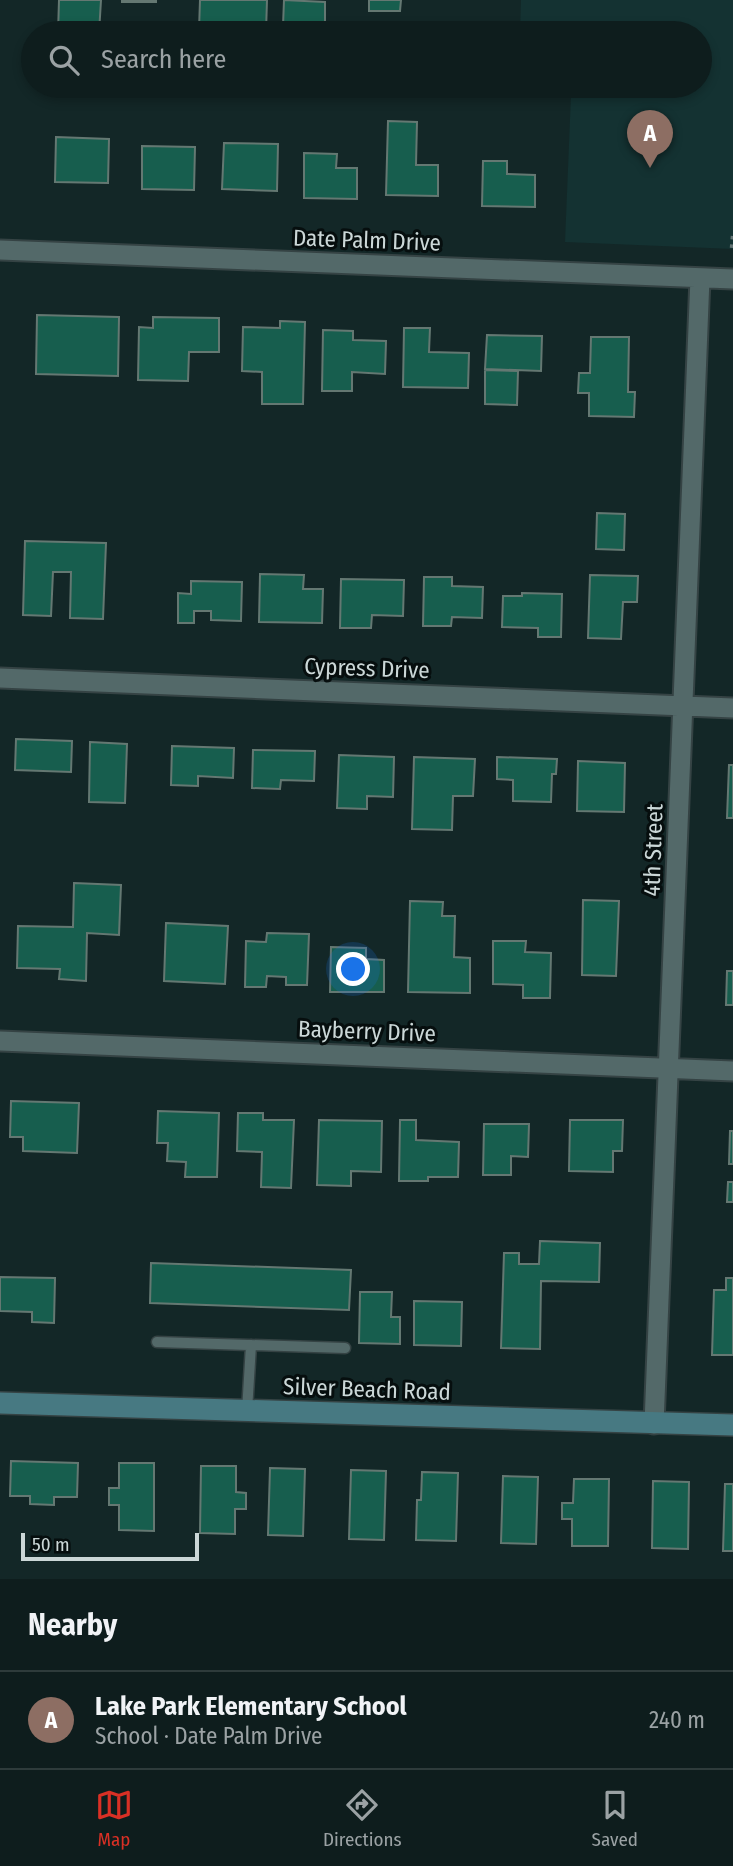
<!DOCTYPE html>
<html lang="en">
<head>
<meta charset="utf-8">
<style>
	:root { --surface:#0e1d1d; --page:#1c2a2a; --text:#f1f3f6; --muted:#9ba2a4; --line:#2e3b3b; --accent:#d93025 }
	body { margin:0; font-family:"Fira Sans Condensed",sans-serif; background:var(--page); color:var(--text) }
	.scale { position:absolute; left:21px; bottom:18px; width:178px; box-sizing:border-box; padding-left:7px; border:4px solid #cbd7d7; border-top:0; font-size:19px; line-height:24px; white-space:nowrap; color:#cbd7d7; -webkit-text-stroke:5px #060e0e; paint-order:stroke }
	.you { position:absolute; left:354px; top:970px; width:24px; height:24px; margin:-18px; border:5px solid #fff; border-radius:50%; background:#1a73e8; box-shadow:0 0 0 10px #1a73e833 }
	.badge { display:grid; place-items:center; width:46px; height:46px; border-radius:50%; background:var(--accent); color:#fff; font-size:23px; font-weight:700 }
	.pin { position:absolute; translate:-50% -58px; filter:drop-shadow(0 2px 4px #0008) }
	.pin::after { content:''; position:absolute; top:37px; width:24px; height:21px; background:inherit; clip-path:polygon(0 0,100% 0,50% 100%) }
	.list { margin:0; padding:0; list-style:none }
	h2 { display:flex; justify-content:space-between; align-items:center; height:91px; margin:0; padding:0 28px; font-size:30px }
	h2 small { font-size:23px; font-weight:400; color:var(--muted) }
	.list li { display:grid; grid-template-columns:46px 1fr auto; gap:21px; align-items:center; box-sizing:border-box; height:98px; padding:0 28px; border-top:2px solid var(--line) }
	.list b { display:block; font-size:26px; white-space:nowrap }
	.list p { margin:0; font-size:23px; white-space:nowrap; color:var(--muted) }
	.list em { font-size:23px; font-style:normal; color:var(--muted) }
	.icon { flex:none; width:38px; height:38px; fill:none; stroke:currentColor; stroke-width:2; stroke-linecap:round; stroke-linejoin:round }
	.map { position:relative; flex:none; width:733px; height:1579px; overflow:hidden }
	.search { position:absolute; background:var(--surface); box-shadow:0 4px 10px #0003; left:21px; right:21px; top:21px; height:77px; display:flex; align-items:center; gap:18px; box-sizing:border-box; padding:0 24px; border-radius:38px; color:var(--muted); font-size:26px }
	.sheet { height:189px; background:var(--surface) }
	nav { display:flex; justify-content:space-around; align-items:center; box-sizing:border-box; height:98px; border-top:2px solid var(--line); background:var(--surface); font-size:19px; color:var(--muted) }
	nav a { display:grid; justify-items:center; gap:4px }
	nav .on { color:var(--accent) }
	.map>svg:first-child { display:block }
</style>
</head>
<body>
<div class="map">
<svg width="733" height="1579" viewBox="0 0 733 1579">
	<rect width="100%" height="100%" fill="#132727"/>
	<path fill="#143232" d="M 521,0 L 733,0 L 733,249 L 565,242 L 571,95 L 518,92 L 518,86 L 700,86 L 700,33 L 520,33 Z"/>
	<path fill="#175e4e" stroke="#647872" stroke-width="2" d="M 59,0 L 101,0 L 99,33 L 58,33 Z
		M 122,0 L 156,0 L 156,2 L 122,2 Z
		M 200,0 L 267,0 L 266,32 L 199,30 Z
		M 284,0 L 325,2 L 325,27 L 283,26 Z
		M 369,0 L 401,0 L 400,11 L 369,11 Z
		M 388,121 L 417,122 L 416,165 L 438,165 L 438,196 L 386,195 Z
		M 56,137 L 109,139 L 108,183 L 55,182 Z
		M 224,143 L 278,144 L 277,191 L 222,189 Z
		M 142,146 L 195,147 L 194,190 L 142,189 Z
		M 304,153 L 337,154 L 336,168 L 357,168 L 357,199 L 304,198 Z
		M 483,161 L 507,161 L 507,174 L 535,175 L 535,207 L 482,206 Z
		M 37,315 L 119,317 L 118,376 L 36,374 Z
		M 153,317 L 219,318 L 219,352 L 189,352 L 188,381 L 138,380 L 139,327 L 153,328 Z
		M 280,321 L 305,322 L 303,404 L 262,404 L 262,372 L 242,371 L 243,327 L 280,328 Z
		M 404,328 L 430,328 L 429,352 L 469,353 L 468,388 L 403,387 Z
		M 323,330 L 353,331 L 353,340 L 386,341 L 385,374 L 352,372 L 352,391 L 322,391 Z
		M 487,335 L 542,336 L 541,371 L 485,369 Z
		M 591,337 L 629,337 L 628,392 L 635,392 L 634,417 L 589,416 L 589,393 L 578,393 L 579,373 L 590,373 Z
		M 485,370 L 518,371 L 517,405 L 485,404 Z
		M 597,513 L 625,514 L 624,550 L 596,549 Z
		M 25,541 L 106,543 L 103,619 L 70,618 L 71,572 L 53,572 L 51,616 L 23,615 Z
		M 260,574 L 304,575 L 303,589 L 323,589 L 322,623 L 259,622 Z
		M 590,575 L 638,576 L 637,602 L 623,602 L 621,639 L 588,638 Z
		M 424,577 L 452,577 L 452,586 L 483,587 L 482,618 L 452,617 L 451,626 L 423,626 Z
		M 341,579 L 404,580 L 403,616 L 372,615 L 371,628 L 340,628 Z
		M 191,581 L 242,582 L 241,621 L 211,620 L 211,611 L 194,611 L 194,623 L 178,623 L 178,593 L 191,594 Z
		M 522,593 L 562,594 L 561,637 L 538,637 L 538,628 L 502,627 L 503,596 L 522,596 Z
		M 16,739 L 72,741 L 71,772 L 15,770 Z
		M 90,742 L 127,744 L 125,803 L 89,802 Z
		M 172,746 L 234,748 L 233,778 L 198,776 L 198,786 L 171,785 Z
		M 253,750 L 315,751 L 314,781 L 281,780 L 280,789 L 252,788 Z
		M 339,755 L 394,757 L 393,797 L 367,796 L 367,809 L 337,808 Z
		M 414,757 L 475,759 L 473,796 L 453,796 L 452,830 L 412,829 Z
		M 497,757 L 557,759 L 556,774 L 552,774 L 551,802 L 513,801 L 513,780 L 497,779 Z
		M 578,761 L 625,763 L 624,812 L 577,811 Z
		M 729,765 L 733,765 L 733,818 L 727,818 Z
		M 74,883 L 121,885 L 119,935 L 87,933 L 86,981 L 59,979 L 60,969 L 17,968 L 18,926 L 73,927 Z
		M 583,900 L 619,901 L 616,976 L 582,975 Z
		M 410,901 L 443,902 L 442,916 L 455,916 L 454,957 L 470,958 L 470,993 L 408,992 Z
		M 166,923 L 228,926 L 225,984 L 164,981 Z
		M 267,933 L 309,934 L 307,985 L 286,985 L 286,977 L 267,976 L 266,987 L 245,987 L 246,941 L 266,942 Z
		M 493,941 L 526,941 L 525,952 L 551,953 L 550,998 L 523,998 L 523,985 L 493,984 Z
		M 331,947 L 366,948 L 366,959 L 384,960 L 384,992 L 330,992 Z
		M 727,971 L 733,971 L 733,1005 L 726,1005 Z
		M 11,1101 L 79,1103 L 77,1153 L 23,1151 L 23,1137 L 10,1137 Z
		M 158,1111 L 219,1113 L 217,1177 L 185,1177 L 186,1162 L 167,1161 L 168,1143 L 157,1143 Z
		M 238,1113 L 263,1113 L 263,1120 L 294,1120 L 291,1188 L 261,1187 L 262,1152 L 237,1151 Z
		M 319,1120 L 382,1121 L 381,1172 L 351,1171 L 351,1186 L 317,1185 Z
		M 400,1120 L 416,1120 L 416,1140 L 459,1142 L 458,1177 L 428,1177 L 428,1181 L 399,1181 Z
		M 570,1120 L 623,1120 L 622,1151 L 613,1151 L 613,1172 L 569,1171 Z
		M 484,1124 L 529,1124 L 528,1157 L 511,1156 L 511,1175 L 483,1175 Z
		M 730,1131 L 733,1131 L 733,1164 L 729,1164 Z
		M 728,1182 L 733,1182 L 733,1202 L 727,1202 Z
		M 540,1241 L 600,1243 L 599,1282 L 541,1281 L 540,1349 L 501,1348 L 504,1253 L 519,1253 L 519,1264 L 539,1264 Z
		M 151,1263 L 351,1270 L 349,1310 L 150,1303 Z
		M 0,1277 L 55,1278 L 54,1323 L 32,1322 L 32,1312 L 0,1311 Z
		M 726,1278 L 733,1278 L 733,1355 L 712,1355 L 714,1290 L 726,1290 Z
		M 360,1292 L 392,1292 L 391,1317 L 400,1317 L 400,1344 L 359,1343 Z
		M 414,1301 L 462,1302 L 461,1346 L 414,1345 Z
		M 11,1461 L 78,1463 L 77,1497 L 54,1497 L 54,1505 L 30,1504 L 30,1496 L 10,1496 Z
		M 119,1463 L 154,1463 L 154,1531 L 119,1530 L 119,1505 L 109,1505 L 109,1488 L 119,1488 Z
		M 201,1466 L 236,1466 L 236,1492 L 246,1493 L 246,1509 L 235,1509 L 235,1534 L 200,1533 Z
		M 270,1468 L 305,1469 L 303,1536 L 268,1535 Z
		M 351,1470 L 386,1471 L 384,1540 L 349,1539 Z
		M 422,1472 L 458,1473 L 456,1541 L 416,1540 L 417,1500 L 421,1500 Z
		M 503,1476 L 538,1477 L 536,1544 L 501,1543 Z
		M 574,1479 L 609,1479 L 608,1546 L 572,1546 L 572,1519 L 562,1519 L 562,1503 L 573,1503 Z
		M 653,1481 L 689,1482 L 688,1549 L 652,1548 Z
		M 725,1484 L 733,1484 L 733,1551 L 723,1551 Z"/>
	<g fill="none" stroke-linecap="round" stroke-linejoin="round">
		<g stroke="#354344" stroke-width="13">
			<path id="lane" d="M 157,1342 L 345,1348
				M 247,1411 L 251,1345"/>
		</g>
		<g stroke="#354344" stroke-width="23">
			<path id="street" d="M 0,250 L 733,279
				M 0,678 L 733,708
				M 0,1041 L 733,1071
				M 654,1424 L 700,278"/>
		</g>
		<g stroke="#354344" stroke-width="24">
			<path id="secondary" d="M 0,1403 L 733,1425"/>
		</g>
		<path stroke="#627373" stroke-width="4.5" stroke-dasharray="3.5 5" stroke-linecap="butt" d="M 732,248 L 733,236"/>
		<use href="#lane" stroke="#536969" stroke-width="10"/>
		<use href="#street" stroke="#536969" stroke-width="19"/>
		<use href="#secondary" stroke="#477982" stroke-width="21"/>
	</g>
	<g text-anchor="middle" stroke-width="6" stroke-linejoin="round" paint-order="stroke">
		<g font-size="23" fill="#cbd7d7" stroke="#060e0e">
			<text transform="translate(367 240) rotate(2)" y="8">Date Palm Drive</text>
			<text transform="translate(367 668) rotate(2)" y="8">Cypress Drive</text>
			<text transform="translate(653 850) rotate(-88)" y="8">4th Street</text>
			<text transform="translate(367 1031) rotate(2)" y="8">Bayberry Drive</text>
			<text transform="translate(367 1389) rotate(2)" y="8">Silver Beach Road</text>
		</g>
	</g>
</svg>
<div class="scale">50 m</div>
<div class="you"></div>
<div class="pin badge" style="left:650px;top:168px;background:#8d6e63">A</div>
<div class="search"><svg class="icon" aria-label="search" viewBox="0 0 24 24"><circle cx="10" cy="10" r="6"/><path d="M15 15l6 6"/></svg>Search here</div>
</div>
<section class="sheet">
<h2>Nearby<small></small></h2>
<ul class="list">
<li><span class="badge" style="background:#8d6e63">A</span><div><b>Lake Park Elementary School</b><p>School · Date Palm Drive</p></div><em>240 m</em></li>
</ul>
</section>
<nav>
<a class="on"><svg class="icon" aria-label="map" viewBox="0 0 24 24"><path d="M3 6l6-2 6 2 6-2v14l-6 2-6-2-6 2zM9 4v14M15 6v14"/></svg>Map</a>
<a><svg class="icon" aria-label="directions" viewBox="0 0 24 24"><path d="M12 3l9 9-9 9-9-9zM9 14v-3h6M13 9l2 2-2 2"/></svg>Directions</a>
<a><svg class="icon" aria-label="saved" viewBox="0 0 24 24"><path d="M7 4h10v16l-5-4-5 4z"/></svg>Saved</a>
</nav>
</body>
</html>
